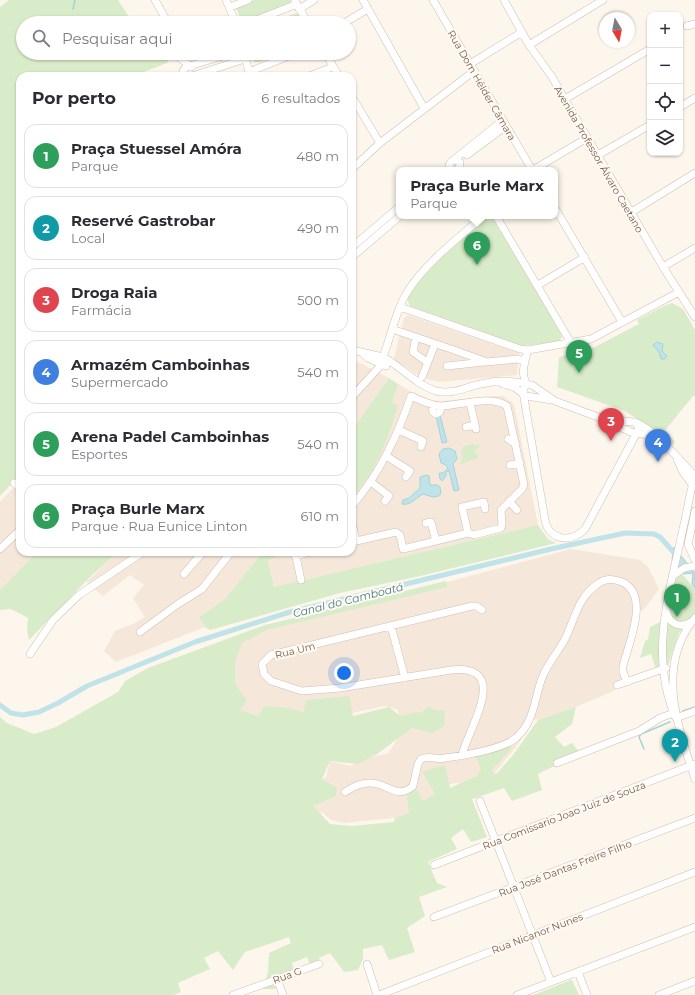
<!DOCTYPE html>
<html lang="pt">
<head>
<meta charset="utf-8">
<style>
	:root { --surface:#fff; --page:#f7f7f7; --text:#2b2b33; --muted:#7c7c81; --line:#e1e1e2; --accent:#db2777 }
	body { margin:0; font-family:Montserrat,sans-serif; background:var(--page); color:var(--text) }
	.controls { position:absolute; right:12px; top:12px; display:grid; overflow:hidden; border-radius:8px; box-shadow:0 1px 3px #0004 }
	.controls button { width:36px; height:36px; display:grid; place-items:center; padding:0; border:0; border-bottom:1px solid var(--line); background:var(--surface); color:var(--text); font:20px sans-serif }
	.compass { position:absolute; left:599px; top:12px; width:36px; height:36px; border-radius:50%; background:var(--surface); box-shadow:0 1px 3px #0004; rotate:170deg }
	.you { position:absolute; left:344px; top:673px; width:14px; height:14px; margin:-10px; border:3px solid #fff; border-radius:50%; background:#1a73e8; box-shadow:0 0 0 6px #1a73e833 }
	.badge { display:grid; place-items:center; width:26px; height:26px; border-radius:50%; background:var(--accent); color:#fff; font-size:13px; font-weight:700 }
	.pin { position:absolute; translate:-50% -33px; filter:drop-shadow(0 1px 2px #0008) }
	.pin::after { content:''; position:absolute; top:21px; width:14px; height:12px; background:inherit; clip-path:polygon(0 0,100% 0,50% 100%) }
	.popup { position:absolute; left:396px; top:167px; width:162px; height:52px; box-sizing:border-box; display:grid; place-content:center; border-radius:8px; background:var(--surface); filter:drop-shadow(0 1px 3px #0005); font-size:13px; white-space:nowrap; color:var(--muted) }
	.popup b { font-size:15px; color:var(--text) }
	.popup::after { content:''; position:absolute; left:50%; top:100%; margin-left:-8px; border:8px solid transparent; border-top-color:var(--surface) }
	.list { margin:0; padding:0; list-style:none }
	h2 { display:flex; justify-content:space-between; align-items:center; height:52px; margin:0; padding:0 16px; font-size:17px }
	h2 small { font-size:13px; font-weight:400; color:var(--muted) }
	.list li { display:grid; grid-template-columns:26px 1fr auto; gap:12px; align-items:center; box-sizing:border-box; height:64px; margin:0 8px 8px; padding:0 8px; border:1px solid var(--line); border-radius:12px }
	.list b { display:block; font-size:15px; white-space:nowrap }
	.list p { margin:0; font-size:13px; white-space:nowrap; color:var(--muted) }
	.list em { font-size:13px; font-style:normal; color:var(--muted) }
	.icon { flex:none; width:22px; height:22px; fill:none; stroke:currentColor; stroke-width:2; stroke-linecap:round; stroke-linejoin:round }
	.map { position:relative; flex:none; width:695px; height:995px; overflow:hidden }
	.search { position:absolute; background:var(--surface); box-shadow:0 1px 3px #0004; left:16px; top:16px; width:340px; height:44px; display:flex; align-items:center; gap:10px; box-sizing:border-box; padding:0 14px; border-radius:22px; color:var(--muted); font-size:15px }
	.panel { position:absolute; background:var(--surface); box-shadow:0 1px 3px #0004; left:16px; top:72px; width:340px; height:484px; border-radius:12px }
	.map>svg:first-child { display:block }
</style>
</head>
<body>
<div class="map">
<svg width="695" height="995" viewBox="0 0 695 995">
	<rect width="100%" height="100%" fill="#fdf6ec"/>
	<path fill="#f5e8da" d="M 408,315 L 519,353 L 517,375 L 439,382 L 422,378 L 396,361 L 394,358 L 404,318 Z
		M 352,359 L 389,378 L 352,430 Z
		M 398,384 L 412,392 L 432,400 L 442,401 L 492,396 L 503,396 L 513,403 L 515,409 L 538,525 L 274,587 L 268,561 L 285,552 L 352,552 L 352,497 L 369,473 L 397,405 L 391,403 Z
		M 20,481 L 20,552 L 37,552 L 0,590 L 0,502 Z
		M 571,549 L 640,560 L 648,567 L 659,589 L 644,609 L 640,611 L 627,662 L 628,675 L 620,679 L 619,683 L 615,684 L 616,690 L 576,707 L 538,720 L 534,719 L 516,747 L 489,780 L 450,784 L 404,817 L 344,823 L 331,820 L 322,812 L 310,825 L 311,786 L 326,777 L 330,761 L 350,766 L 369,757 L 388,754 L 398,738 L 398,710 L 385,706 L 352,713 L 304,712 L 289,708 L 258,716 L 240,710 L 233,685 L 233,659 L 241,641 L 267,630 Z
		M 118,552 L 263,552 L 225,599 L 199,617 L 205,627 L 116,662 L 104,651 L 115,631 L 135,623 L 145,617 L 133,598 L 144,585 L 130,575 L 103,596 L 86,582 Z"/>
	<path fill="#d8ecc9" d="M 9,0 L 118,0 L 133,23 L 23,23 L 23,53 L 168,53 L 169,59 L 167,63 L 133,76 L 20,76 L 20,475 L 0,496 L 0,7 Z
		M 254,0 L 291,0 L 290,3 L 245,22 L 241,21 L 236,7 Z
		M 297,13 L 305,23 L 267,23 Z
		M 251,53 L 281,53 L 260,62 L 254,62 Z
		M 483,216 L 491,216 L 531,281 L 562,336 L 559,342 L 521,346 L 410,306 L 406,297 L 446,249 Z
		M 672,303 L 683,309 L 695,330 L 695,396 L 693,396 L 666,429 L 666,432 L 675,442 L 672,445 L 661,435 L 625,411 L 557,387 L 559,357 L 593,348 L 639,324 L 637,320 L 666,305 Z
		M 389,378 L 398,384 L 392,403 L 398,405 C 389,438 376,472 352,497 L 352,430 Z
		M 473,444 L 480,446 L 474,452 L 478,455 L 478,458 L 458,465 L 462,461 L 461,458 L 463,457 L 461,452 L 463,447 Z
		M 538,525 L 548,539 L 556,543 L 416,577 L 340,593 L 210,630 L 205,627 L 199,617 L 225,599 L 263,552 L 285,552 L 268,561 L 274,587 Z
		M 37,552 L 118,552 L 91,576 L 29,640 L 27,630 L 28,618 L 11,609 L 0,610 L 0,590 Z
		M 675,566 L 695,589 L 695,613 L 679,633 L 668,665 L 656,669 L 651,654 L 640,658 L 645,641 L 648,639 L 650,627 L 664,620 Z
		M 446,581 L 447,587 L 267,630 L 242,643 L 235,662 L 235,683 L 247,701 L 240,710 L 258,716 L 265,706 L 289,708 L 304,712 L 306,700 L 349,696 L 353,716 L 389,707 L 400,716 L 417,712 L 421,713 L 429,706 L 434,710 L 445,711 L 444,726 L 433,733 L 412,728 L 377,754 L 358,764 L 330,761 L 322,779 L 337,788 L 336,796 L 313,806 L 330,824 L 352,826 L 394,822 L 395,818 L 409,813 L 407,797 L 415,787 L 423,801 L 435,794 L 422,772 L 445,765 L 450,788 L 477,776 L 481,769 L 475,755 L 510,744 L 512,748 L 491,771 L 496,774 L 513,755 L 538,720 L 576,707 L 572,724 L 555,737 L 564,747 L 572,743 L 580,753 L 538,774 L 542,790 L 512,801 L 504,788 L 472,799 L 487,837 L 471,842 L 463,829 L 451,838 L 457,849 L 428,862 L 437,883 L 447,887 L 419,897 L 425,916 L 407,928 L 415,952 L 389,960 L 382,945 L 363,949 L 363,959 L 358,970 L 344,972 L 330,953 L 319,958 L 322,966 L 311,968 L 307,957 L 292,963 L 295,974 L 280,981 L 275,989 L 263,989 L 268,972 L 269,953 L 291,943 L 289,937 L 245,952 L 233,970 L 218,951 L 204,958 L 210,969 L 178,983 L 181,992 L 174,995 L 0,995 L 0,717 L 7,723 L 34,734 L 56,727 L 118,692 L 125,681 L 148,668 L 265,625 Z
		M 572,980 L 579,995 L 533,995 L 571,980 Z"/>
	<path fill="#bfe3e8" stroke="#a5d3da" d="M 657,342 L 663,344 L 662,351 L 667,356 L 665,359 L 661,359 L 659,352 L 653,345 Z
		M 440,415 L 447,442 L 442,443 L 436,416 Z
		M 449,448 L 455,451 L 457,459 L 453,464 L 459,490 L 454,491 L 449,471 L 446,472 L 446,476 L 442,481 L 440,479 L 439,473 L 443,473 L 448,468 L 446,465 L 441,463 L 439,454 L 443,449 Z
		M 427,475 L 429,476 L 430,485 L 437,485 L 440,487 L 441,493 L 439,496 L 433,497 L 423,494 C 416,498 410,506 402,504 L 403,500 L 409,498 L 420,488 L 420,477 Z
		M 674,547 L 695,573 L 695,588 L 692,584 L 693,573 L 684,574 L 672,559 Z"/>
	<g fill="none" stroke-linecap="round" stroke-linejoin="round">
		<path stroke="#a5d3da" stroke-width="1.5" d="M 73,9 L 75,0
			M 683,711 L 695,707
			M 644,749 L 639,737 L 641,734 L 670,722"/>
		<path stroke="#bfe3e8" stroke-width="5" d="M 0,705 L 11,713 L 23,715 L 39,712 L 58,703 L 87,686 L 195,642 L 290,612 L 551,549 L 625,533 L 654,534 L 660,537 L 677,556"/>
		<g stroke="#d1beb0" stroke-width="8">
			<path id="minor" d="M 155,0 L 168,23
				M 226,0 L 236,23
				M 363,0 L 424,108
				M 433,0 L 532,170
				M 504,0 L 529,45 L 552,77 L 663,267 L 695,317
				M 295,1 L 308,23
				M 230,7 L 248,0
				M 299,9 L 314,0
				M 249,23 L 297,4
				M 344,23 L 368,9
				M 687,26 L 695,24
				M 529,45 L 603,0
				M 244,53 L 250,76
				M 325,53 L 339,76
				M 179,57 L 191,67
				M 470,64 L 522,32
				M 183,71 L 186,67 L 233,53
				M 249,72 L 296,53
				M 184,76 L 185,76
				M 192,76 L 245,59
				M 309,76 L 333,67
				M 352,97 L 380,143
				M 565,99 L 650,49
				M 680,107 L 695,98
				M 467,155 L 506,126
				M 598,155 L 650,125
				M 454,160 L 460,162 L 459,170
				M 352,169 L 380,143 L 474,71
				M 451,170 L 449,165 L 451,162 L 502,121
				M 533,170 L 587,138
				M 555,208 L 622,322
				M 630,213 L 695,173
				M 496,216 L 571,343
				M 352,247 L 399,207
				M 352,257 L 400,216
				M 663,267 L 695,248
				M 538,285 L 585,257
				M 400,307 L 520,349 L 528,350 L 591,339 L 679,292
				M 392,329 L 448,348
				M 416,337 L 413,352 L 427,362
				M 451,349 L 487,362 L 517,359 L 525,361
				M 352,350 L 383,357 L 386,362 L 382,365
				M 361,352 L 368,358 L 386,366
				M 383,357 C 391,336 395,313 406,294 C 422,266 459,237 484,216
				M 385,358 C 402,368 417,385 436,391 C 453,395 465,387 481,384 C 497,380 511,380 527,384
				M 447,366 L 484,362
				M 422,377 L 435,344
				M 503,384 L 514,387 L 526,396 L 552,400
				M 527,384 C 520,374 525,361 528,350
				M 352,397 L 381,365
				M 470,403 L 476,429
				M 432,405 L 433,412 L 436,414 L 440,412 L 441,406
				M 612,421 C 619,422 630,420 637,423 C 656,431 680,461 695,476
				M 635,422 L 639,428 C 638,431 637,433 635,436 L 585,529 C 571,543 549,541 545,520 L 523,392 L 525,385 L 532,385 L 555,401 L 603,419 L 631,432 C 640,434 648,434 656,437
				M 466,427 L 475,425
				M 399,430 L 423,441 L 421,447
				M 508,439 L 516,444
				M 386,456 L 410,471 L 406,477
				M 677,459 L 683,472 L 693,486
				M 510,465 L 520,463
				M 371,482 L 389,496 L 385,501
				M 14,483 L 20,488
				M 509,501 L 517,510
				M 352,506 C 380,473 397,437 411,396 C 420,400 429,405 440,406 C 459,406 491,394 507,406 L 524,485 L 522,489 L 501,510 L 502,524 L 501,528 L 474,535 L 468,533 L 403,549 L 400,535 L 396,532 L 352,542
				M 695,511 L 688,544 L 695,560
				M 352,523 L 356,541
				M 426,523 L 431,522 L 436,541
				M 468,533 L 462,507 L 484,502 L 485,509
				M 0,549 L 20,530
				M 295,552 L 301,580
				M 295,556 L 310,552
				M 184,574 L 203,552
				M 673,576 L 684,568 L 695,566
				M 666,610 C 669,624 679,629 691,622
				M 695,618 C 655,666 678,727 695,779
				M 391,626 L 405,678
				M 140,632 L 178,604 L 202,589 L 231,552
				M 30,654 L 53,620 L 79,595 L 143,552
				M 617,685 L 666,668
				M 675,716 C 648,653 671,587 684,524 C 687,514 691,484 695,477
				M 676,718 L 695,711
				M 462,755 C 469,727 512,664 451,670 L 340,688 L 302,691 L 271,681 L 264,674 L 262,664 L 271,655 L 472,606 L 476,606 L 482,610
				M 557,763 L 639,731 L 660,718 L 674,713
				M 345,792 C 353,787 361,782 372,783 C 388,784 398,800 413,786 L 418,764 L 421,759 C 430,755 436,760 445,758 C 463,756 503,749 516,738 C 535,721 534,699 542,678 C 547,665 557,653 564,641 C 575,620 577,597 599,583 C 606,578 614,579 622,582 C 651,595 628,645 623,666 L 623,672 L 627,682
				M 480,801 L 551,982
				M 434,865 L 695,764
				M 434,917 L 695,818
				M 367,964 L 377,995
				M 578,972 L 587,995
				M 277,979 L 283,995
				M 233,995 L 319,964
				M 379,995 L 695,872
				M 517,995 L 695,927
				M 659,995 L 695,981"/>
		</g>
		<use href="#minor" stroke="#fff" stroke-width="7"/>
	</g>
	<g text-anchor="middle" stroke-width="4" stroke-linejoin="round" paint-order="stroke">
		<g font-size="10" fill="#7a5c4d" stroke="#fffaf3">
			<text transform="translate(482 85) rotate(60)" y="4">Rua Dom Hélder Câmara</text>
			<text transform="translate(599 159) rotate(60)" y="4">Avenida Professor Álvaro Caetano</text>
			<text transform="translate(295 650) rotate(-14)" y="4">Rua Um</text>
			<text transform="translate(564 815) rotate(-21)" y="4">Rua Comissario Joao Juiz de Souza</text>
			<text transform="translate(565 868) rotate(-21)" y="4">Rua José Dantas Freire Filho</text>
			<text transform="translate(537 933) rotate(-21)" y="4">Rua Nicanor Nunes</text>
			<text transform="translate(287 975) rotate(-20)" y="4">Rua G</text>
		</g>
		<g font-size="11" font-style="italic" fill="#437c86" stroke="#fffaf3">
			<text transform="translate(348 600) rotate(-14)" y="4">Canal do Camboatá</text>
		</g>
	</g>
</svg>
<div class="controls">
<button>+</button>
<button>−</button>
<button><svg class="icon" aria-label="locate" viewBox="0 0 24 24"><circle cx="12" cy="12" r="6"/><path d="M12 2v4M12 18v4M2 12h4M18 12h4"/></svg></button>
<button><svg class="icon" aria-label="layers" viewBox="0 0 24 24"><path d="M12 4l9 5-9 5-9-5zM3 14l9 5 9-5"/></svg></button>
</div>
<svg class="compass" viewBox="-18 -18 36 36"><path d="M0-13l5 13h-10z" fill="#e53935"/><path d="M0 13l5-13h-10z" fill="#7c7c81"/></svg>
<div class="you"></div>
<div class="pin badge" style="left:677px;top:617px;background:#2e9e5b">1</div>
<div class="pin badge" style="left:675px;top:762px;background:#0f9aa8">2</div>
<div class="pin badge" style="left:611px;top:441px;background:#e0444e">3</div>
<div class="pin badge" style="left:658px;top:462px;background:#3f7fe0">4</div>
<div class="pin badge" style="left:579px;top:373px;background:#2e9e5b">5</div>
<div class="pin badge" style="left:477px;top:265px;background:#2e9e5b">6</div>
<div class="popup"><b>Praça Burle Marx</b>Parque</div>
<div class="search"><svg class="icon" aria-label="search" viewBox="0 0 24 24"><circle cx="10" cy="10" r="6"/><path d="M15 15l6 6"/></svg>Pesquisar aqui</div>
<section class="panel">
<h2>Por perto<small>6 resultados</small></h2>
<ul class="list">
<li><span class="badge" style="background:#2e9e5b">1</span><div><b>Praça Stuessel Amóra</b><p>Parque</p></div><em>480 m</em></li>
<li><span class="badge" style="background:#0f9aa8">2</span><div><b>Reservé Gastrobar</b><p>Local</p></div><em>490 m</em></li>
<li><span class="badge" style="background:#e0444e">3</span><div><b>Droga Raia</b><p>Farmácia</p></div><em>500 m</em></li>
<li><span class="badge" style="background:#3f7fe0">4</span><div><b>Armazém Camboinhas</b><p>Supermercado</p></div><em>540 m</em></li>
<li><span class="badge" style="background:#2e9e5b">5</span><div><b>Arena Padel Camboinhas</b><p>Esportes</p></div><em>540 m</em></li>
<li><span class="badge" style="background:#2e9e5b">6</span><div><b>Praça Burle Marx</b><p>Parque · Rua Eunice Linton</p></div><em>610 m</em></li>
</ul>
</section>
</div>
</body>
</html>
